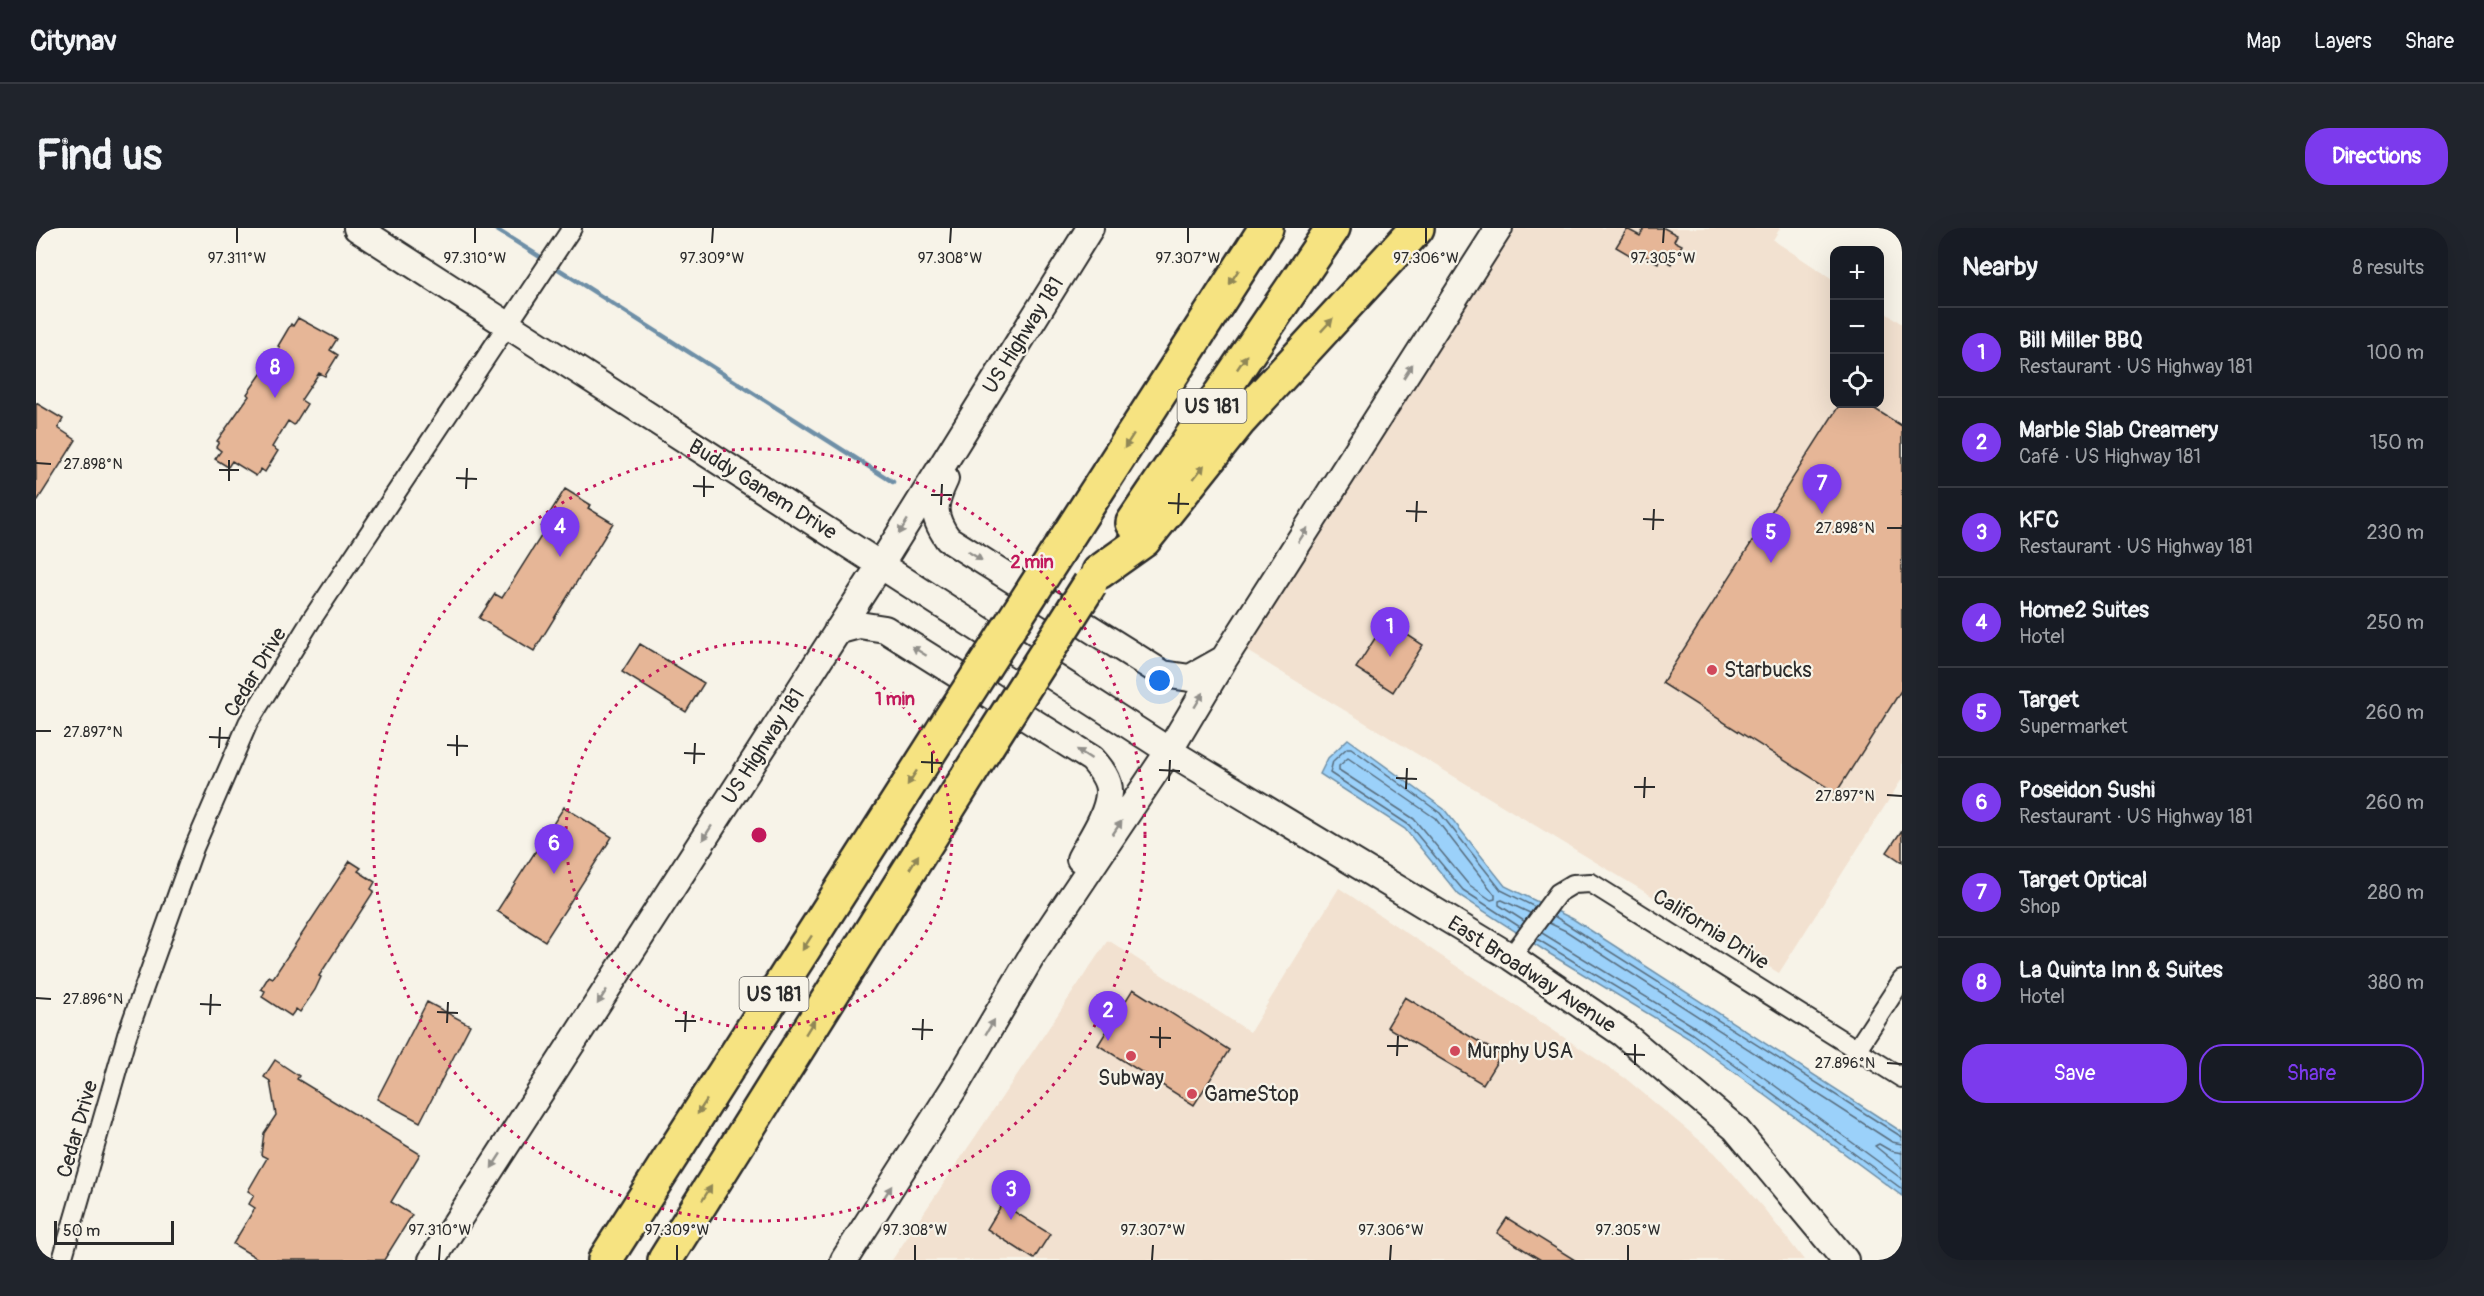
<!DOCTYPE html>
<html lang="en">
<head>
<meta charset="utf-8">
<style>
	:root { --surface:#171b24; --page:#20242c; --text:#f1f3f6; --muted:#9ea1a6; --line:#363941; --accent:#7c3aed }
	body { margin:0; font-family:Pangolin,sans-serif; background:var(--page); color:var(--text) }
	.controls { position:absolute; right:18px; top:18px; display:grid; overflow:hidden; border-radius:12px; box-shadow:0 6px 24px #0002 }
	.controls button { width:54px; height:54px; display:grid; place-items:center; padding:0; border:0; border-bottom:2px solid var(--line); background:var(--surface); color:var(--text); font:30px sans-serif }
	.scale { position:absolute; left:18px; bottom:15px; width:120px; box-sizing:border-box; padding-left:6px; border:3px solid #2b2b2b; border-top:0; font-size:16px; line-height:21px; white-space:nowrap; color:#2b2b2b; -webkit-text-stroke:4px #f7f3e8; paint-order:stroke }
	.you { position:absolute; left:1124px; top:453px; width:21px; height:21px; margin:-15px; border:4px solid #fff; border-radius:50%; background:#1a73e8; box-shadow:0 0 0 9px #1a73e833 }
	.badge { display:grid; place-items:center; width:39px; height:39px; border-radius:50%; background:var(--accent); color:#fff; font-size:20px; font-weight:700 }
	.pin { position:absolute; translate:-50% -50px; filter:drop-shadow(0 2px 3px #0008) }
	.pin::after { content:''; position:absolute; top:32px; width:21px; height:18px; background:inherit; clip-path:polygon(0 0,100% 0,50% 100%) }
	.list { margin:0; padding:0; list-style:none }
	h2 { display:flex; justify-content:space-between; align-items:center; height:78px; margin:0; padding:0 24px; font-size:26px }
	h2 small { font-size:20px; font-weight:400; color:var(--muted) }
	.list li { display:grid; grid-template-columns:39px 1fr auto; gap:18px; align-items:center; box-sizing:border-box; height:90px; padding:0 24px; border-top:2px solid var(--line) }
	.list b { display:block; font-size:22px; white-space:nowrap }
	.list p { margin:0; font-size:20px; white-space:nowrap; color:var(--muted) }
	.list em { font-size:20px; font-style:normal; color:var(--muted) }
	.actions { display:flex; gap:12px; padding:18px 24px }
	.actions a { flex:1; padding:14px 0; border:2px solid var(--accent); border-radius:24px; text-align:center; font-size:21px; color:var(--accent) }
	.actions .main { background:var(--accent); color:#fff }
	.icon { flex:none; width:33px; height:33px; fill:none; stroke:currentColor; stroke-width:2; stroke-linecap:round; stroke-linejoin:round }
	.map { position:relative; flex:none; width:1866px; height:1032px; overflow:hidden; border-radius:24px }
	header { display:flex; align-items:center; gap:36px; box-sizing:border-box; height:84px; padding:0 30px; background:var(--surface); border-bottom:2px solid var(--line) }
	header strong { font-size:28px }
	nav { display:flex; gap:33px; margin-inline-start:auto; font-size:21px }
	.intro { display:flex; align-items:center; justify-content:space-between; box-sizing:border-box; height:144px; padding:0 36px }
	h1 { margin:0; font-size:42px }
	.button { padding:15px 27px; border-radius:24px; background:var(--accent); color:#fff; font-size:21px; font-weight:700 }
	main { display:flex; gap:36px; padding:0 36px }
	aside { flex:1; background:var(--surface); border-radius:24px; box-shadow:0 6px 24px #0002 }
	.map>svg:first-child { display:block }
</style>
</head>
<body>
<header>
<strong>Citynav</strong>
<nav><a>Map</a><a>Layers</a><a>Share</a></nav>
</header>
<div class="intro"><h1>Find us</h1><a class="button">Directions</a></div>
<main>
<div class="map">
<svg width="1866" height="1032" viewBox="0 0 1866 1032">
	<rect width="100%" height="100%" fill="#f7f3e8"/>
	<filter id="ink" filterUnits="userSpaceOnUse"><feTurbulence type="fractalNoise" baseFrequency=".0167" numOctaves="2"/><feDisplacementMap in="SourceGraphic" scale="12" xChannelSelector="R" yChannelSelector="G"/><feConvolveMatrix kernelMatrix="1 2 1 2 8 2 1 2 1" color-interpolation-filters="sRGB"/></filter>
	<g filter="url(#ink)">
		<path fill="#f2e1d0" d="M 1474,0 L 1744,0 L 1737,12 L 1798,52 L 1798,176 L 1844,176 L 1844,81 L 1866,96 L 1866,551 L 1743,745 L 1204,419 Z
			M 1303,660 L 1589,850 L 1679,925 L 1729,982 L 1768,1032 L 856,1032 L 1072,712 L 1214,804 Z"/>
		<path fill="#9bd1fa" stroke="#6e8fa7" stroke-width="1.5" d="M 1312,511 L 1408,581 L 1469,658 L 1537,691 L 1866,904 L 1866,968 L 1652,810 L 1514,726 L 1423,667 L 1369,601 L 1284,546 L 1292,530 Z"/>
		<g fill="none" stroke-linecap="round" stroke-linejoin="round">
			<path stroke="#586d7e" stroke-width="1.5" d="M 1312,530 L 1399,590 L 1459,667 L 1459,671 L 1455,672 L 1432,656 L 1378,591 L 1303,542 L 1303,538 Z
				M 1518,688 L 1866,909
				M 1488,693 L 1463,677 L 1463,673 L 1466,672 L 1494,685
				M 1513,695 L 1530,703 L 1856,914 L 1866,916
				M 1484,699 L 1427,662 L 1373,597 L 1294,545 L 1297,533 L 1311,520 L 1315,520 L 1404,585 L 1465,662 L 1499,679
				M 1506,705 L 1659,799 L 1866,951
				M 1501,711 L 1655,805 L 1866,961
				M 1866,925 L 1855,923 L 1843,916 L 1839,918 L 1866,940"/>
			<path stroke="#6e8fa7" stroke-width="4.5" d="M 458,0 L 509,32
				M 516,37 L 857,254"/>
		</g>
		<path fill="#e6b697" stroke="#2b2b2b" stroke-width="1.5" d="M 1608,0 L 1628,0 L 1641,7 L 1638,13 L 1646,17 L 1635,36 L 1625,30 L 1622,35 L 1607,27 L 1604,33 L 1580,19 L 1591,1 L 1604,8 Z
			M 262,90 L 301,111 L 294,122 L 302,127 L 289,148 L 283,145 L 265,172 L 271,176 L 258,197 L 252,193 L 236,219 L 242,223 L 229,244 L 225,241 L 220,248 L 196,233 L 192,239 L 179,231 L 185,223 L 180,219 L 183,214 L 181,213 L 213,168 L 211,166 L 244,119 L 242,118 L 255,96 L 257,98 Z
			M 0,175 L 27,191 L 22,200 L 40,212 L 0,275 Z
			M 1804,176 L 1831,176 L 1866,198 L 1866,461 L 1800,565 L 1626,455 Z
			M 529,261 L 555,277 L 552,280 L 577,295 L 498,423 L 443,390 L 459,366 L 466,370 L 509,302 L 505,299 Z
			M 1350,393 L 1387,417 L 1357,464 L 1320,440 Z
			M 604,416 L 668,455 L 650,484 L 586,444 Z
			M 528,579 L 576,609 L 509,713 L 461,683 Z
			M 1866,602 L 1866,634 L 1851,624 Z
			M 314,633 L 325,640 L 322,643 L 339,654 L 335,661 L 338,663 L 283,748 L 285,749 L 279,762 L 264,784 L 260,781 L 255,788 L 226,769 L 229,763 L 225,761 L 233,748 L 237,750 Z
			M 1097,761 L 1193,822 L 1158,877 L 1062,817 Z
			M 1369,769 L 1465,827 L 1447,856 L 1351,799 Z
			M 391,774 L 434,797 L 384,894 L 341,871 Z
			M 239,832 L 263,848 L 261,851 L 384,926 L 355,974 L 376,987 L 348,1032 L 224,1032 L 197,1016 L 219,980 L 213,976 L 218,967 L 212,963 L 231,930 L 225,927 L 228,905 L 240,887 L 234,853 L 228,849 Z
			M 966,976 L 1014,1006 L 998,1031 L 951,1001 Z
			M 1471,990 L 1539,1032 L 1505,1032 L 1461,1005 Z"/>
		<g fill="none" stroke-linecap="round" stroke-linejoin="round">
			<g stroke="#2b2b2b" stroke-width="22">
				<path id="street" d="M 1475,729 L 1522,665 L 1537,656 L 1555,655 L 1866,850
					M 1821,821 L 1866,752
					M 26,1032 L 91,807 L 158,620 L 212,495 L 276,391 L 536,0"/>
			</g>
			<g stroke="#2b2b2b" stroke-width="30">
				<path id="secondary" d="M 321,0 L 1133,523 L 1475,729 L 1586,805 L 1699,900 L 1809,1032
					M 909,251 C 897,276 895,287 912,311 L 1127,446 L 1154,450 L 1186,432
					M 801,403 L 823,397 L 849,401 L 1056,531 C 1064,540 1074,552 1073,565 C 1072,587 1054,612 1044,631
					M 396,1032 L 845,336 L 1054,0
					M 808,1032 L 920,857 L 997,726 L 1133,523 L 1188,431 L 1463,0"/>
			</g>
			<g stroke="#2b2b2b" stroke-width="38">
				<path id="highway" d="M 1097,295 L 1297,0
					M 1021,325 L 1230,0
					M 1063,344 L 1108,312 L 1204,192 L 1381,0
					M 569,1032 L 908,501
					M 629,1032 L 951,518"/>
			</g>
			<use href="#street" stroke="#f7f3e8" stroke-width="18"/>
			<use href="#secondary" stroke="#f7f3e8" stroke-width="26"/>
			<use href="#highway" stroke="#f6e381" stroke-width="33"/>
			<g stroke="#2b2b2b" stroke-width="38" stroke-linecap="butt">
				<path id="highway-bridge" d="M 908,501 L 1021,325
					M 951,518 L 1054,356"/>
			</g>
			<use href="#highway-bridge" stroke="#f6e381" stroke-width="33"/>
		</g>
		<defs><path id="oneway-solid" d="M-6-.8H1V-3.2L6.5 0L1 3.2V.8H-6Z" transform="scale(1.5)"/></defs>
		<g fill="#908756">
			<use href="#oneway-solid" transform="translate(1198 49) rotate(123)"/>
			<use href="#oneway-solid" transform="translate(1291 97) rotate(-47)"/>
			<use href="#oneway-solid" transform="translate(1206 134) rotate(-56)"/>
			<use href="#oneway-solid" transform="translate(1093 213) rotate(123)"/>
			<use href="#oneway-solid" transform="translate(1163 244) rotate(-52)"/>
			<use href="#oneway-solid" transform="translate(876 550) rotate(123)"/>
			<use href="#oneway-solid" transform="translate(878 634) rotate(-58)"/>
			<use href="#oneway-solid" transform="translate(771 715) rotate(123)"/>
			<use href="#oneway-solid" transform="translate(774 799) rotate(-58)"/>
			<use href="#oneway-solid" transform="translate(666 879) rotate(123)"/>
			<use href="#oneway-solid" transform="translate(671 965) rotate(-58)"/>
		</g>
		<g fill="#918f8a">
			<use href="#oneway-solid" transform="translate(1372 143) rotate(-57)"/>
			<use href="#oneway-solid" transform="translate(867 299) rotate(122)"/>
			<use href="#oneway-solid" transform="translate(1267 307) rotate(-57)"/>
			<use href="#oneway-solid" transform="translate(939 328) rotate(32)"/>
			<use href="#oneway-solid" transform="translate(883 423) rotate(-148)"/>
			<use href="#oneway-solid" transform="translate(1163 472) rotate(-59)"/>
			<use href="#oneway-solid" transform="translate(1048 526) rotate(-147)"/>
			<use href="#oneway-solid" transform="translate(1081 600) rotate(-56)"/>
			<use href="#oneway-solid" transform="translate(671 605) rotate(123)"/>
			<use href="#oneway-solid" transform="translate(566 769) rotate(123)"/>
			<use href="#oneway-solid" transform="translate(954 799) rotate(-59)"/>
			<use href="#oneway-solid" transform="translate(460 933) rotate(123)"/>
			<use href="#oneway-solid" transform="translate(851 965) rotate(-57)"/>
		</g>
	</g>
	<path fill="none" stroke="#2b2b2b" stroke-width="2" d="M 201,15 L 201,0M 439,15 L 439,0M 676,15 L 677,0M 914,15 L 915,0M 1152,15 L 1152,0M 1390,15 L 1390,0M 1627,15 L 1628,0M 0,235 L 15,236M 183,242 L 203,242M 420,250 L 441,251M 193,253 L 193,232M 657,258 L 678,259M 430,261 L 431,240M 895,267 L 916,267M 668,269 L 668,248M 1132,275 L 1153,276M 905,277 L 906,256M 1370,283 L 1391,284M 1142,286 L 1143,265M 1607,291 L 1628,292M 1380,294 L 1381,273M 1851,300 L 1866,300M 1617,302 L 1618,281M 0,503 L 15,503M 173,509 L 194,510M 411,517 L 432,518M 183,520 L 184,499M 648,525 L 669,526M 421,528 L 421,507M 885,534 L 906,535M 658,536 L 659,515M 1123,542 L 1144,543M 896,545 L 896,524M 1360,550 L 1381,551M 1133,553 L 1134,532M 1598,559 L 1619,559M 1370,561 L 1371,540M 1851,567 L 1866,568M 1608,570 L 1609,549M 0,770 L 15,771M 164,776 L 185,777M 401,784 L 422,785M 174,787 L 175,766M 639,793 L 660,793M 411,795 L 412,774M 876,801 L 897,802M 649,804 L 650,783M 1114,809 L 1135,810M 886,812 L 887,791M 1351,818 L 1372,818M 1124,820 L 1124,799M 1588,826 L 1609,827M 1361,828 L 1362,808M 1851,835 L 1866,836M 1599,837 L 1599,816M 403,1032 L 404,1017M 641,1032 L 641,1017M 879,1032 L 879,1017M 1116,1032 L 1117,1017M 1354,1032 L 1355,1017M 1592,1032 L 1592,1017"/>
	<g fill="none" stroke="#c2185b" stroke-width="3" stroke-dasharray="3 6">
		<circle cx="723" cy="607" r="193"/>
		<circle cx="723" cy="607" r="386"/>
	</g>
	<g fill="#d1495b" stroke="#f7f3e8" stroke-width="2">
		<circle cx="1676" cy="442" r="6"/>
		<circle cx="1419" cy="823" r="6"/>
		<circle cx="1095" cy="828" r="6"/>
		<circle cx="1156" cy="866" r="6"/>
	</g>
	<g text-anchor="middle" stroke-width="4.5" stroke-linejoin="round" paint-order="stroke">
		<g fill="#f7f3e8" stroke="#686764" stroke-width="1.5">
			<rect x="1141.5" y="161" width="69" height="34" rx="4.5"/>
			<rect x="703.5" y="749" width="69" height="34" rx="4.5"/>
		</g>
		<g font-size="20" font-weight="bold" fill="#2b2b2b">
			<text x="1176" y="185">US 181</text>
			<text x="738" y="773">US 181</text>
		</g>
		<g font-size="21" fill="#2b2b2b" stroke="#f7f3e8">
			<text transform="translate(987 107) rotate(-58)" y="7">US Highway 181</text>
			<text transform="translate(727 261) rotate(32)" y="7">Buddy Ganem Drive</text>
			<text transform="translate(219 444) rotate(-59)" y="7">Cedar Drive</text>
			<text transform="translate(727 518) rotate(-57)" y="7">US Highway 181</text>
			<text transform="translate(1675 701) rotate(32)" y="7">California Drive</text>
			<text transform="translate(1496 746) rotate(33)" y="7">East Broadway Avenue</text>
			<text transform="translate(41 901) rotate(-74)" y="7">Cedar Drive</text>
		</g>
		<g font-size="21" fill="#2b2b2b" stroke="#f7f3e8" text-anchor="start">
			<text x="1688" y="449">Starbucks</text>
			<text x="1431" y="830">Murphy USA</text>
			<text x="1095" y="857" text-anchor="middle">Subway</text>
			<text x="1168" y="873">GameStop</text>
		</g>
	</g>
	<g font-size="15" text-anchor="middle" fill="#2b2b2b" stroke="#f7f3e8" stroke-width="4.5" stroke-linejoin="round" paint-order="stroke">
		<text x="201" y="35">97.311°W</text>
		<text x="439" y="35">97.310°W</text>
		<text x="676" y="35">97.309°W</text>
		<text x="914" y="35">97.308°W</text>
		<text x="1152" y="35">97.307°W</text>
		<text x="1390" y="35">97.306°W</text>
		<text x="1627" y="35">97.305°W</text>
		<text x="57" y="241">27.898°N</text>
		<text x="1809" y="305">27.898°N</text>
		<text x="57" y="509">27.897°N</text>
		<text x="1809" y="573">27.897°N</text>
		<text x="57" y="776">27.896°N</text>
		<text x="1809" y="840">27.896°N</text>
		<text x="404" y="1007">97.310°W</text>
		<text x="641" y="1007">97.309°W</text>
		<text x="879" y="1007">97.308°W</text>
		<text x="1117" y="1007">97.307°W</text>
		<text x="1355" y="1007">97.306°W</text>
		<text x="1592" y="1007">97.305°W</text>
	</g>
	<circle cx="723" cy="607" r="9" fill="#c2185b" stroke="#f7f3e8" stroke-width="3"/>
	<g font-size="18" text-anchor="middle" font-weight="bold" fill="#c2185b" stroke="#f7f3e8" stroke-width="4.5" stroke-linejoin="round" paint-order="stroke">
		<text x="996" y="340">2 min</text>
		<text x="859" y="477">1 min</text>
	</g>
</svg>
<div class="controls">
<button>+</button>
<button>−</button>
<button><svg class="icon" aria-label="locate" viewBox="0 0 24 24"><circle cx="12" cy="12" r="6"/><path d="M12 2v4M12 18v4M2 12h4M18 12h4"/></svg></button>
</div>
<div class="scale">50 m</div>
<div class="you"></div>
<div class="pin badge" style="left:1354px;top:429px">1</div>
<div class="pin badge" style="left:1072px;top:813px">2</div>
<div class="pin badge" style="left:975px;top:992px">3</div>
<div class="pin badge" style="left:524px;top:329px">4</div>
<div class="pin badge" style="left:1735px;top:335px">5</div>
<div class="pin badge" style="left:518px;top:646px">6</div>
<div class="pin badge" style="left:1786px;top:286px">7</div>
<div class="pin badge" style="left:239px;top:170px">8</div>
</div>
<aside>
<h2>Nearby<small>8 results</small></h2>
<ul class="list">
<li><span class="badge">1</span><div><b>Bill Miller BBQ</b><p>Restaurant · US Highway 181</p></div><em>100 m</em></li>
<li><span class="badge">2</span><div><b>Marble Slab Creamery</b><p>Café · US Highway 181</p></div><em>150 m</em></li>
<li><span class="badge">3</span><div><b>KFC</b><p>Restaurant · US Highway 181</p></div><em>230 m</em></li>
<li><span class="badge">4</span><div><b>Home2 Suites</b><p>Hotel</p></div><em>250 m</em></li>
<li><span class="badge">5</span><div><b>Target</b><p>Supermarket</p></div><em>260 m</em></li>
<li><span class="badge">6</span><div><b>Poseidon Sushi</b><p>Restaurant · US Highway 181</p></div><em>260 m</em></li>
<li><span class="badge">7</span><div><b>Target Optical</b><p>Shop</p></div><em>280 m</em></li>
<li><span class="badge">8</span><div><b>La Quinta Inn &amp; Suites</b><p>Hotel</p></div><em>380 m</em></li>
</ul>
<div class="actions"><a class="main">Save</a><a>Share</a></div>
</aside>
</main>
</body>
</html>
